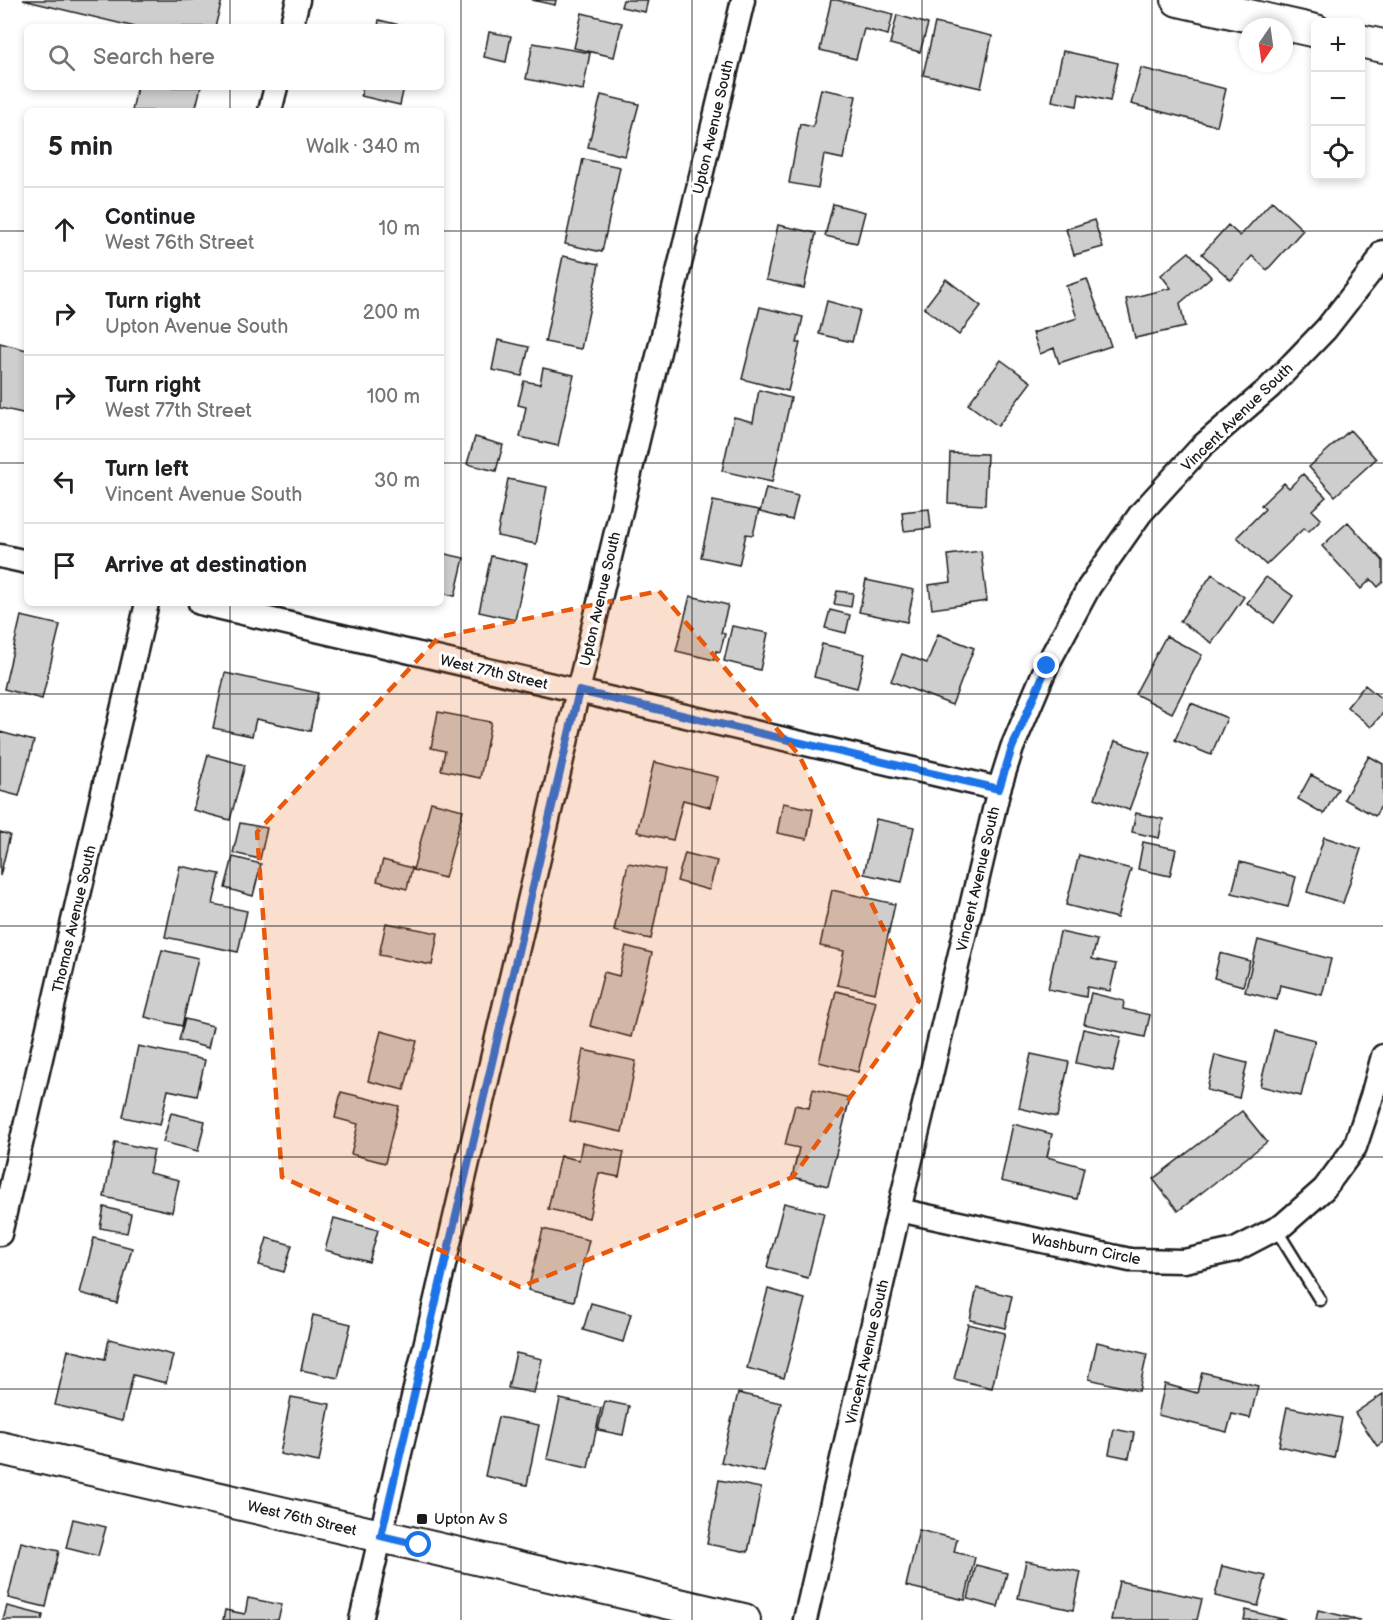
<!DOCTYPE html>
<html lang="en">
<head>
<meta charset="utf-8">
<style>
	:root { --surface:#fff; --page:#f2f2f2; --text:#202124; --muted:#757577; --line:#e0e0e0 }
	body { margin:0; font-family:"Balsamiq Sans",sans-serif; background:var(--page); color:var(--text) }
	.controls { position:absolute; right:18px; top:18px; display:grid; overflow:hidden; border-radius:9px; box-shadow:0 3px 9px #0003 }
	.controls button { width:54px; height:54px; display:grid; place-items:center; padding:0; border:0; border-bottom:2px solid var(--line); background:var(--surface); color:var(--text); font:30px sans-serif }
	.compass { position:absolute; left:1239px; top:18px; width:54px; height:54px; border-radius:50%; background:var(--surface); box-shadow:0 3px 9px #0003; rotate:193deg }
	.stop { position:absolute; width:18px; height:18px; margin:-14px; border:4px solid #1a73e8; border-radius:50%; background:#fff }
	.stop.end { background:#1a73e8; border-color:#fff; box-shadow:0 2px 6px #0008 }
	.list { margin:0; padding:0; list-style:none }
	h2 { display:flex; justify-content:space-between; align-items:center; height:78px; margin:0; padding:0 24px; font-size:26px }
	h2 small { font-size:20px; font-weight:400; color:var(--muted) }
	.list li { display:grid; grid-template-columns:39px 1fr auto; gap:18px; align-items:center; box-sizing:border-box; height:84px; padding:0 24px; border-top:2px solid var(--line) }
	.list b { display:block; font-size:22px; white-space:nowrap }
	.list p { margin:0; font-size:20px; white-space:nowrap; color:var(--muted) }
	.list em { font-size:20px; font-style:normal; color:var(--muted) }
	.icon { flex:none; width:33px; height:33px; fill:none; stroke:currentColor; stroke-width:2; stroke-linecap:round; stroke-linejoin:round }
	.map { position:relative; flex:none; width:1383px; height:1620px; overflow:hidden }
	.search { position:absolute; background:var(--surface); box-shadow:0 3px 9px #0003; left:24px; top:24px; width:420px; height:66px; display:flex; align-items:center; gap:15px; box-sizing:border-box; padding:0 21px; border-radius:9px; color:var(--muted); font-size:22px }
	.panel { position:absolute; background:var(--surface); box-shadow:0 3px 9px #0003; left:24px; top:108px; width:420px; height:498px; border-radius:9px }
	.map>svg:first-child { display:block }
</style>
</head>
<body>
<div class="map">
<svg width="1383" height="1620" viewBox="0 0 1383 1620">
	<rect width="100%" height="100%" fill="#fff"/>
	<filter id="ink" filterUnits="userSpaceOnUse"><feTurbulence type="fractalNoise" baseFrequency=".0167" numOctaves="2"/><feDisplacementMap in="SourceGraphic" scale="12" xChannelSelector="R" yChannelSelector="G"/><feConvolveMatrix kernelMatrix="1 2 1 2 8 2 1 2 1" color-interpolation-filters="sRGB"/></filter>
	<g filter="url(#ink)">
		<path fill="#cecece" stroke="#1c1c1c" stroke-width="1.5" d="M 23,0 L 222,0 L 215,27 L 135,27 Z
			M 532,0 L 556,0 L 555,5 Z
			M 623,0 L 648,0 L 645,12 L 621,7 Z
			M 831,0 L 837,0 L 893,14 L 888,35 L 864,29 L 856,59 L 820,50 Z
			M 582,13 L 622,23 L 614,57 L 574,48 Z
			M 897,15 L 928,24 L 920,52 L 890,44 Z
			M 379,20 L 408,27 L 378,27 Z
			M 935,23 L 992,36 L 981,88 L 923,75 Z
			M 489,32 L 511,36 L 506,62 L 484,57 Z
			M 533,43 L 590,53 L 583,90 L 526,79 Z
			M 1063,51 L 1118,63 L 1110,101 L 1079,94 L 1077,106 L 1052,101 Z
			M 1141,68 L 1226,89 L 1217,126 L 1131,104 Z
			M 137,87 L 201,87 L 195,111 L 132,111 Z
			M 363,87 L 404,87 L 400,105 L 361,96 Z
			M 821,89 L 856,96 L 843,159 L 824,155 L 818,188 L 789,183 L 800,124 L 813,127 Z
			M 601,95 L 639,104 L 625,156 L 588,147 Z
			M 583,159 L 620,167 L 602,252 L 565,244 Z
			M 1272,201 L 1303,230 L 1267,270 L 1252,256 L 1231,280 L 1202,254 L 1228,225 L 1240,236 Z
			M 833,204 L 865,212 L 857,243 L 825,236 Z
			M 1094,220 L 1103,247 L 1074,255 L 1066,229 Z
			M 778,225 L 816,233 L 804,288 L 766,280 Z
			M 1189,252 L 1211,277 L 1180,303 L 1185,327 L 1135,338 L 1126,299 L 1171,288 L 1161,275 Z
			M 563,256 L 599,264 L 581,349 L 545,342 Z
			M 946,279 L 981,306 L 959,335 L 924,308 Z
			M 1087,279 L 1111,346 L 1059,363 L 1054,348 L 1040,354 L 1033,333 L 1077,318 L 1066,286 Z
			M 827,301 L 860,310 L 852,342 L 819,334 Z
			M 760,307 L 803,317 L 797,343 L 800,343 L 788,391 L 742,379 Z
			M 498,340 L 529,347 L 522,376 L 492,370 Z
			M 0,343 L 27,350 L 27,414 L 0,408 Z
			M 1001,360 L 1031,382 L 998,426 L 968,404 Z
			M 543,368 L 574,375 L 558,446 L 520,437 L 526,407 L 518,405 L 524,381 L 540,384 Z
			M 759,390 L 791,398 L 772,482 L 722,471 L 734,417 L 753,422 Z
			M 1350,430 L 1376,459 L 1335,496 L 1309,467 Z
			M 475,437 L 503,445 L 496,471 L 467,464 Z
			M 950,453 L 987,454 L 985,505 L 948,503 Z
			M 1303,474 L 1326,497 L 1312,510 L 1321,519 L 1308,532 L 1304,528 L 1266,565 L 1237,537 L 1265,509 L 1261,505 L 1284,483 L 1289,488 Z
			M 508,479 L 547,487 L 536,544 L 497,536 Z
			M 766,488 L 798,496 L 792,520 L 760,512 Z
			M 713,501 L 759,510 L 753,535 L 746,534 L 739,565 L 701,557 Z
			M 929,509 L 931,528 L 904,531 L 902,512 Z
			M 1348,522 L 1383,561 L 1383,582 L 1378,587 L 1371,579 L 1361,589 L 1322,546 Z
			M 981,551 L 987,601 L 932,609 L 929,585 L 951,582 L 948,555 Z
			M 441,553 L 464,558 L 455,596 L 441,593 Z
			M 491,556 L 527,564 L 515,620 L 479,612 Z
			M 1212,574 L 1244,597 L 1212,643 L 1180,621 Z
			M 1266,577 L 1293,596 L 1274,623 L 1247,603 Z
			M 866,580 L 914,590 L 907,622 L 859,612 Z
			M 837,591 L 853,593 L 851,607 L 834,604 Z
			M 690,596 L 728,605 L 721,633 L 725,634 L 720,652 L 716,651 L 714,660 L 676,651 Z
			M 830,610 L 850,615 L 846,633 L 825,628 Z
			M 21,616 L 60,625 L 42,699 L 4,689 Z
			M 732,626 L 768,633 L 760,670 L 724,661 Z
			M 938,634 L 974,648 L 952,705 L 891,681 L 902,654 L 927,663 Z
			M 1166,636 L 1202,655 L 1172,713 L 1135,694 Z
			M 822,644 L 865,654 L 857,688 L 814,677 Z
			M 225,673 L 318,693 L 310,731 L 256,719 L 252,736 L 213,728 Z
			M 1365,685 L 1383,700 L 1383,713 L 1371,727 L 1347,707 Z
			M 1191,703 L 1227,718 L 1211,755 L 1175,740 Z
			M 438,712 L 491,722 L 480,778 L 441,770 L 445,751 L 431,748 Z
			M 0,732 L 34,741 L 19,796 L 0,791 Z
			M 1115,741 L 1150,753 L 1129,810 L 1095,798 Z
			M 208,755 L 245,765 L 230,820 L 193,810 Z
			M 1369,756 L 1383,764 L 1383,803 L 1375,816 L 1344,799 Z
			M 654,762 L 718,777 L 710,807 L 683,800 L 673,840 L 637,832 Z
			M 1311,775 L 1338,789 L 1324,814 L 1298,799 Z
			M 431,802 L 463,810 L 445,878 L 413,870 Z
			M 783,803 L 813,809 L 807,839 L 777,833 Z
			M 1136,813 L 1163,819 L 1159,838 L 1132,832 Z
			M 876,819 L 914,827 L 902,882 L 864,874 Z
			M 240,823 L 267,828 L 260,859 L 233,853 Z
			M 0,832 L 10,835 L 0,876 Z
			M 1324,837 L 1361,849 L 1343,903 L 1307,892 Z
			M 1143,842 L 1176,849 L 1170,876 L 1138,869 Z
			M 685,853 L 717,861 L 709,890 L 677,881 Z
			M 1079,855 L 1131,869 L 1117,918 L 1066,905 Z
			M 233,857 L 261,864 L 253,896 L 225,888 Z
			M 383,860 L 412,868 L 407,889 L 377,881 Z
			M 1240,862 L 1296,877 L 1288,907 L 1232,893 Z
			M 628,863 L 665,870 L 651,939 L 614,931 Z
			M 180,866 L 220,874 L 213,904 L 247,911 L 238,952 L 165,937 Z
			M 832,890 L 895,904 L 875,993 L 837,985 L 844,951 L 820,946 Z
			M 386,923 L 438,933 L 432,965 L 379,955 Z
			M 1060,932 L 1097,940 L 1092,959 L 1116,964 L 1110,991 L 1087,987 L 1086,997 L 1048,989 Z
			M 1258,940 L 1331,959 L 1322,995 L 1280,985 L 1277,1000 L 1245,992 Z
			M 626,946 L 652,953 L 631,1037 L 590,1026 L 604,972 L 619,976 Z
			M 162,950 L 198,958 L 182,1026 L 145,1017 Z
			M 1220,953 L 1250,961 L 1243,986 L 1214,978 Z
			M 836,991 L 876,1001 L 858,1072 L 819,1062 Z
			M 1091,993 L 1124,1001 L 1123,1009 L 1150,1015 L 1145,1037 L 1084,1024 Z
			M 185,1019 L 213,1026 L 208,1048 L 179,1040 Z
			M 1083,1029 L 1121,1037 L 1113,1071 L 1076,1063 Z
			M 1274,1030 L 1315,1040 L 1301,1096 L 1260,1086 Z
			M 381,1031 L 417,1041 L 404,1090 L 368,1081 Z
			M 138,1046 L 205,1060 L 197,1096 L 168,1090 L 160,1125 L 123,1117 Z
			M 583,1050 L 636,1061 L 622,1132 L 570,1121 Z
			M 1031,1054 L 1069,1062 L 1057,1117 L 1019,1108 Z
			M 1215,1055 L 1247,1063 L 1239,1098 L 1207,1090 Z
			M 813,1089 L 850,1098 L 828,1186 L 792,1177 L 799,1148 L 785,1145 L 795,1105 L 809,1108 Z
			M 341,1092 L 399,1106 L 385,1163 L 351,1154 L 358,1124 L 335,1118 Z
			M 1242,1111 L 1267,1142 L 1178,1211 L 1153,1179 Z
			M 171,1113 L 205,1121 L 198,1151 L 163,1142 Z
			M 1013,1124 L 1052,1134 L 1047,1157 L 1084,1167 L 1077,1199 L 1001,1181 Z
			M 115,1142 L 154,1150 L 149,1173 L 179,1180 L 172,1212 L 104,1197 Z
			M 582,1143 L 624,1152 L 619,1177 L 599,1173 L 589,1218 L 548,1209 L 560,1156 L 579,1160 Z
			M 784,1203 L 824,1213 L 808,1278 L 767,1267 Z
			M 104,1207 L 131,1214 L 127,1233 L 100,1228 Z
			M 334,1218 L 378,1230 L 369,1262 L 325,1250 Z
			M 543,1229 L 589,1240 L 574,1301 L 528,1290 Z
			M 94,1238 L 132,1248 L 117,1303 L 80,1293 Z
			M 267,1238 L 292,1245 L 284,1272 L 259,1265 Z
			M 977,1288 L 1012,1296 L 1005,1328 L 970,1320 Z
			M 768,1289 L 805,1299 L 784,1378 L 747,1368 Z
			M 591,1303 L 631,1314 L 623,1342 L 583,1330 Z
			M 313,1315 L 351,1324 L 338,1378 L 301,1370 Z
			M 968,1324 L 1005,1333 L 992,1388 L 954,1379 Z
			M 109,1339 L 173,1355 L 166,1383 L 133,1375 L 122,1421 L 55,1405 L 68,1350 L 105,1359 Z
			M 1097,1342 L 1147,1354 L 1139,1391 L 1089,1379 Z
			M 516,1353 L 542,1359 L 534,1393 L 508,1388 Z
			M 1202,1372 L 1258,1386 L 1250,1418 L 1232,1414 L 1227,1432 L 1158,1415 L 1165,1384 L 1197,1393 Z
			M 738,1393 L 781,1403 L 764,1472 L 721,1462 Z
			M 1383,1394 L 1383,1442 L 1377,1446 L 1355,1413 Z
			M 291,1397 L 330,1404 L 319,1462 L 280,1454 Z
			M 560,1399 L 601,1408 L 588,1468 L 547,1459 Z
			M 605,1401 L 629,1406 L 623,1435 L 598,1430 Z
			M 1287,1407 L 1342,1418 L 1334,1458 L 1279,1446 Z
			M 498,1417 L 539,1425 L 527,1485 L 485,1476 Z
			M 1114,1429 L 1134,1433 L 1129,1458 L 1109,1454 Z
			M 719,1480 L 761,1488 L 748,1552 L 707,1544 Z
			M 73,1519 L 106,1527 L 98,1556 L 66,1548 Z
			M 919,1530 L 957,1539 L 954,1552 L 975,1557 L 965,1600 L 906,1586 Z
			M 21,1542 L 59,1551 L 46,1607 L 8,1598 Z
			M 1026,1561 L 1081,1572 L 1073,1610 L 1018,1598 Z
			M 976,1565 L 1007,1573 L 998,1607 L 968,1599 Z
			M 1222,1566 L 1266,1576 L 1258,1606 L 1215,1596 Z
			M 1119,1581 L 1202,1599 L 1197,1620 L 1111,1620 Z
			M 248,1598 L 282,1605 L 278,1620 L 223,1620 L 225,1610 L 245,1614 Z
			M 7,1606 L 43,1615 L 42,1620 L 3,1620 Z
			M 1246,1610 L 1286,1620 L 1244,1620 Z
			M 1318,1610 L 1360,1620 L 1316,1620 Z"/>
		<g fill="none" stroke-linecap="round" stroke-linejoin="round">
			<g stroke="#1c1c1c" stroke-width="15">
				<path id="lane" d="M 1276,1229 L 1320,1300"/>
			</g>
			<g stroke="#1c1c1c" stroke-width="27">
				<path id="street" d="M 291,27 L 298,0
					M 270,111 L 276,87
					M 0,556 L 27,562
					M 200,603 L 999,789
					M 899,1210 L 1130,1260 L 1184,1261 L 1235,1250 L 1283,1225 L 1324,1189 L 1355,1147 L 1372,1096 L 1383,1056
					M 0,1234 L 147,603
					M 361,1620 L 578,691 L 743,0
					M 805,1620 L 899,1210 L 999,789 L 1012,748 L 1047,665 L 1089,587 L 1141,513 L 1202,446 L 1269,388 L 1326,329 L 1376,265 L 1383,252"/>
			</g>
			<g stroke="#1c1c1c" stroke-width="36">
				<path id="secondary" d="M 1178,0 L 1316,31
					M 1360,41 L 1383,46
					M 0,1448 L 744,1620"/>
			</g>
			<use href="#lane" stroke="#fff" stroke-width="10"/>
			<use href="#street" stroke="#fff" stroke-width="22"/>
			<use href="#secondary" stroke="#fff" stroke-width="32"/>
		</g>
	</g>
	<g fill="none" stroke-linecap="round" stroke-linejoin="round" filter="url(#ink)">
		<path stroke="#1a73e8" stroke-width="8" d="M 419,1545 L 381,1536 L 579,691 L 999,789 L 1012,748 L 1047,666"/>
	</g>
	<path fill="#e8590c" fill-opacity="0.2" stroke="#e8590c" stroke-width="4.5" stroke-dasharray="12 8" stroke-linejoin="round" d="M 659,591 L 799,755 L 919,1001 L 793,1177 L 520,1287 L 282,1177 L 257,832 L 439,637 Z"/>
	<path fill="none" stroke="#1c1c1c" stroke-width="1.5" stroke-opacity="0.55" d="M 230,0 L 230,27M 461,0 L 461,1620M 692,0 L 692,1620M 922,0 L 922,1620M 1152,0 L 1152,1620M 230,87 L 230,111M 0,231 L 27,231M 441,231 L 1383,231M 0,463 L 27,463M 441,463 L 1383,463M 230,603 L 230,1620M 0,694 L 1383,694M 0,926 L 1383,926M 0,1157 L 1383,1157M 0,1389 L 1383,1389"/>
	<rect fill="#1c1c1c" stroke="#fff" stroke-width="2" x="416" y="1513" width="12" height="12" rx="3"/>
	<g text-anchor="middle" stroke-width="6" stroke-linejoin="round" paint-order="stroke">
		<g font-size="15" fill="#1c1c1c" stroke="#fff">
			<text transform="translate(713 127) rotate(-77)" y="5">Upton Avenue South</text>
			<text transform="translate(1237 417) rotate(-44)" y="5">Vincent Avenue South</text>
			<text transform="translate(600 599) rotate(-77)" y="5">Upton Avenue South</text>
			<text transform="translate(494 672) rotate(13)" y="5">West 77th Street</text>
			<text transform="translate(978 879) rotate(-77)" y="5">Vincent Avenue South</text>
			<text transform="translate(74 919) rotate(-77)" y="5">Thomas Avenue South</text>
			<text transform="translate(1086 1249) rotate(11)" y="5">Washburn Circle</text>
			<text transform="translate(867 1352) rotate(-77)" y="5">Vincent Avenue South</text>
			<text transform="translate(302 1518) rotate(13)" y="5">West 76th Street</text>
		</g>
		<g font-size="15" fill="#1c1c1c" stroke="#fff" text-anchor="start">
			<text x="434" y="1524">Upton Av S</text>
		</g>
	</g>
</svg>
<div class="controls">
<button>+</button>
<button>−</button>
<button><svg class="icon" aria-label="locate" viewBox="0 0 24 24"><circle cx="12" cy="12" r="6"/><path d="M12 2v4M12 18v4M2 12h4M18 12h4"/></svg></button>
</div>
<svg class="compass" viewBox="-18 -18 36 36"><path d="M0-13l5 13h-10z" fill="#e53935"/><path d="M0 13l5-13h-10z" fill="#757577"/></svg>
<div class="stop" style="left:419px;top:1545px"></div>
<div class="stop end" style="left:1047px;top:666px"></div>
<div class="search"><svg class="icon" aria-label="search" viewBox="0 0 24 24"><circle cx="10" cy="10" r="6"/><path d="M15 15l6 6"/></svg>Search here</div>
<section class="panel">
<h2>5 min<small>Walk · 340 m</small></h2>
<ul class="list">
<li><svg class="icon" aria-label="ahead" viewBox="0 0 24 24"><path d="M12 20V5M6 11l6-6 6 6"/></svg><div><b>Continue</b><p>West 76th Street</p></div><em>10 m</em></li>
<li><svg class="icon" aria-label="right" viewBox="0 0 24 24"><path d="M7 20v-9h11M14 6l5 5-5 5"/></svg><div><b>Turn right</b><p>Upton Avenue South</p></div><em>200 m</em></li>
<li><svg class="icon" aria-label="right" viewBox="0 0 24 24"><path d="M7 20v-9h11M14 6l5 5-5 5"/></svg><div><b>Turn right</b><p>West 77th Street</p></div><em>100 m</em></li>
<li><svg class="icon" aria-label="left" viewBox="0 0 24 24"><path d="M17 20v-9H6M10 6l-5 5 5 5"/></svg><div><b>Turn left</b><p>Vincent Avenue South</p></div><em>30 m</em></li>
<li><svg class="icon" aria-label="arrive" viewBox="0 0 24 24"><path d="M6 21V4h12l-3 4 3 4H6"/></svg><div><b>Arrive at destination</b></div></li>
</ul>
</section>
</div>
</body>
</html>
